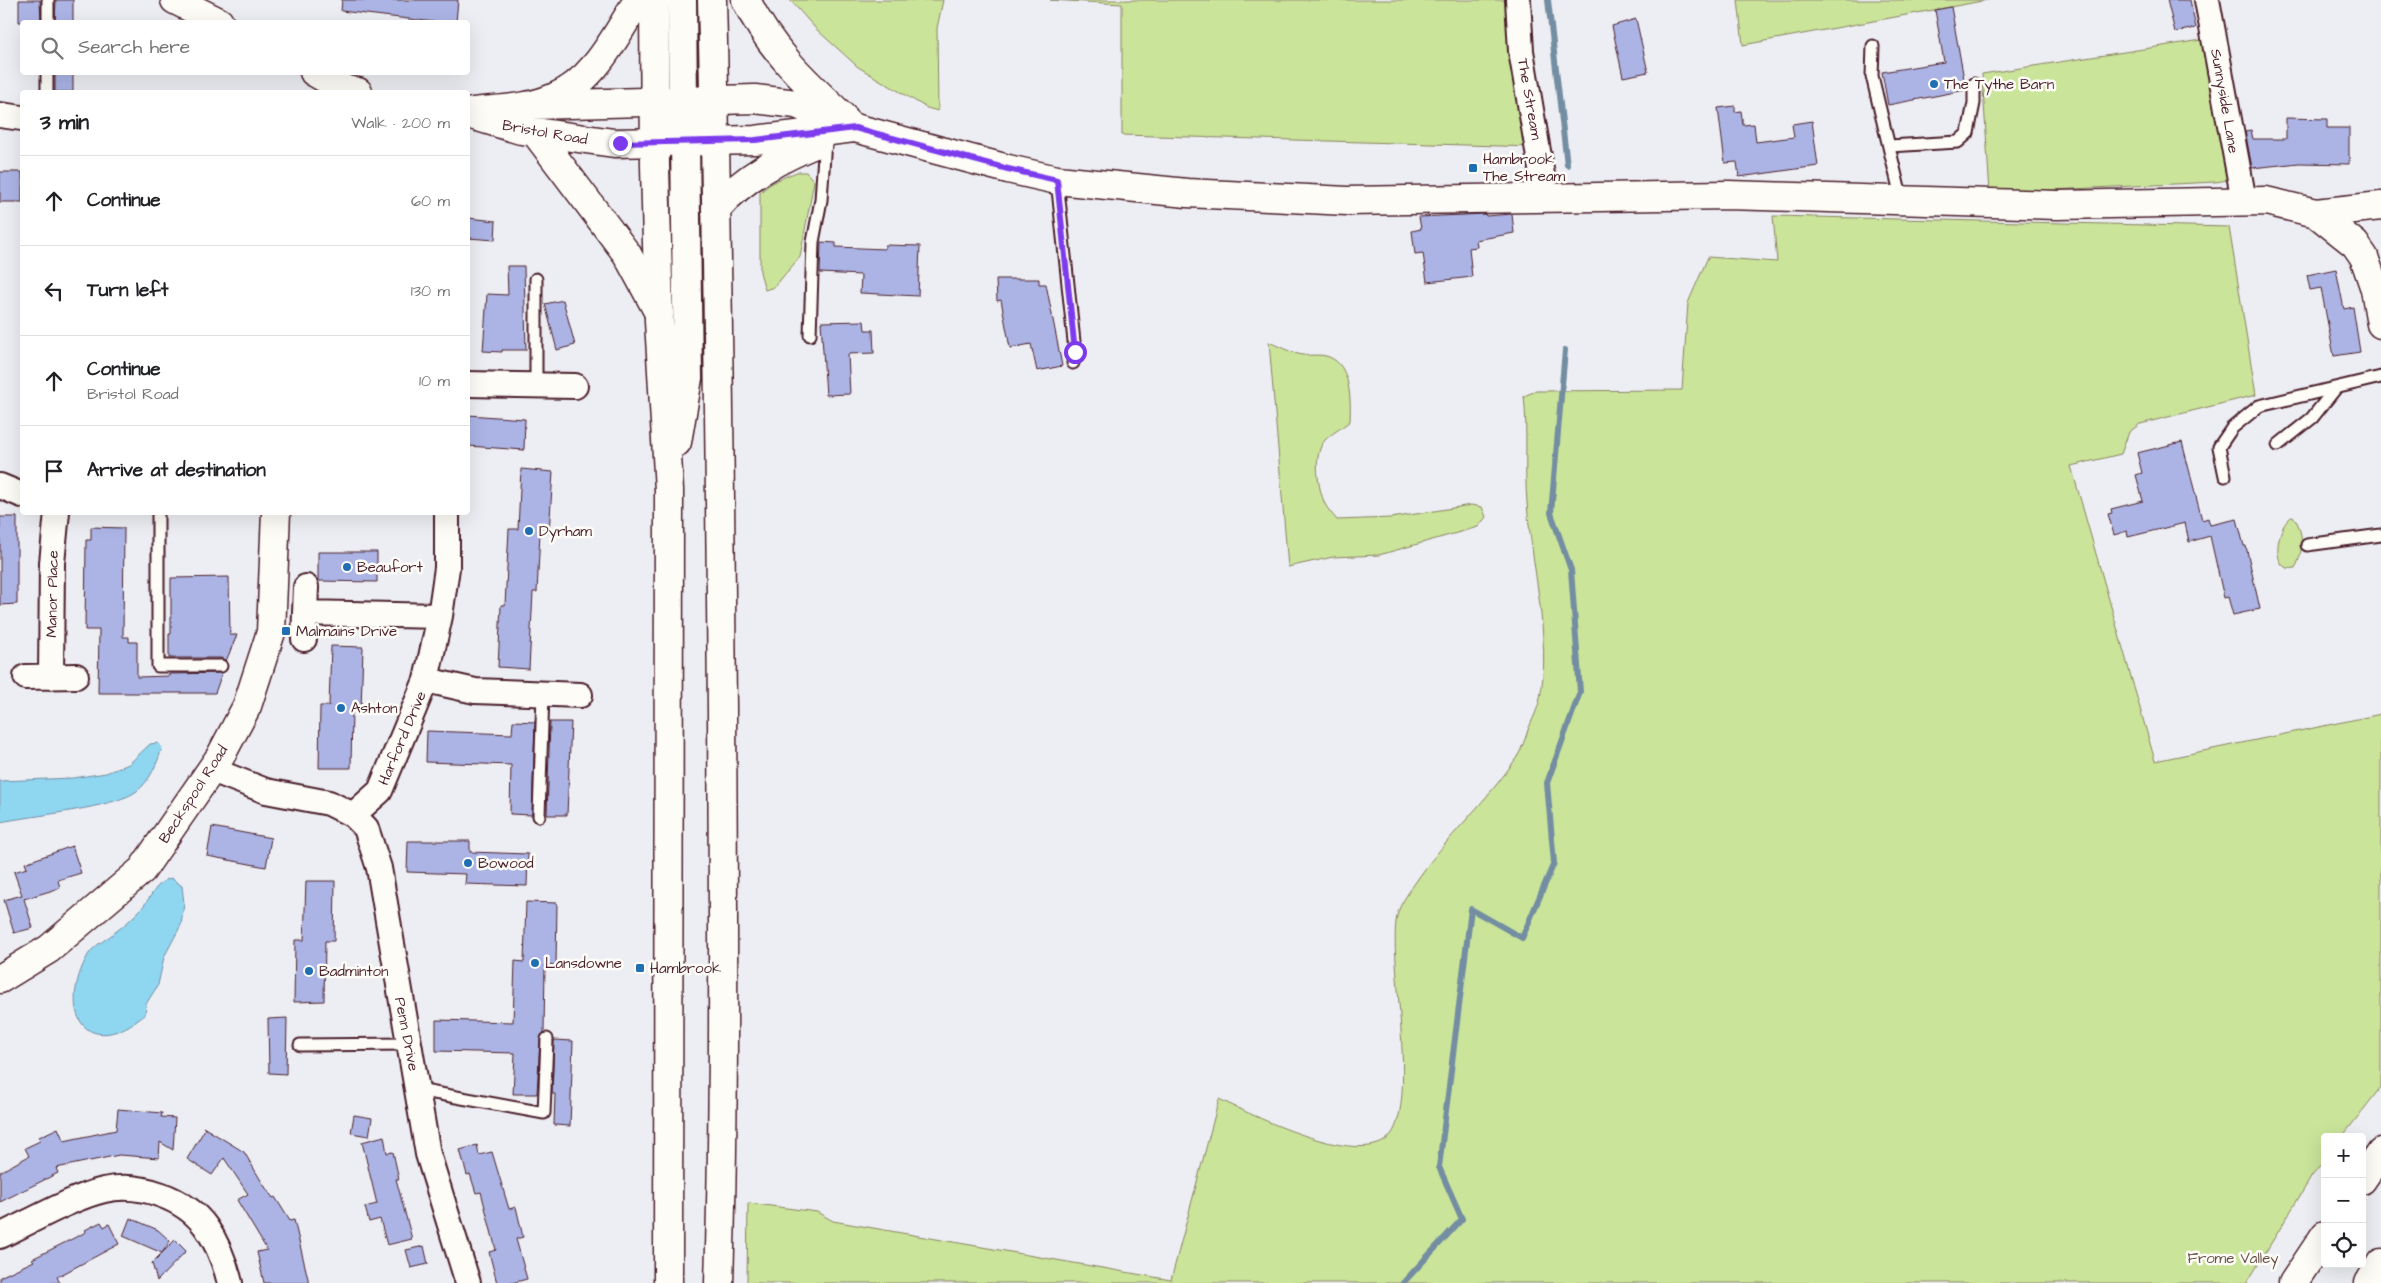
<!DOCTYPE html>
<html lang="en">
<head>
<meta charset="utf-8">
<style>
	:root { --surface:#fff; --page:#f2f2f2; --text:#202124; --muted:#757577; --line:#e0e0e0 }
	body { margin:0; font-family:"Architects Daughter",sans-serif; background:var(--page); color:var(--text) }
	.controls { position:absolute; right:15px; bottom:15px; display:grid; overflow:hidden; border-radius:5px; box-shadow:0 5px 20px #0002 }
	.controls button { width:45px; height:45px; display:grid; place-items:center; padding:0; border:0; border-bottom:1px solid var(--line); background:var(--surface); color:var(--text); font:25px sans-serif }
	.stop { position:absolute; width:15px; height:15px; margin:-11px; border:4px solid #7c3aed; border-radius:50%; background:#fff }
	.stop.end { background:#7c3aed; border-color:#fff; box-shadow:0 1px 5px #0008 }
	.list { margin:0; padding:0; list-style:none }
	h2 { display:flex; justify-content:space-between; align-items:center; height:65px; margin:0; padding:0 20px; font-size:21px }
	h2 small { font-size:16px; font-weight:400; color:var(--muted) }
	.list li { display:grid; grid-template-columns:32px 1fr auto; gap:15px; align-items:center; box-sizing:border-box; height:90px; padding:0 20px; border-top:1px solid var(--line) }
	.list b { display:block; font-size:19px; white-space:nowrap }
	.list p { margin:0; font-size:16px; white-space:nowrap; color:var(--muted) }
	.list em { font-size:16px; font-style:normal; color:var(--muted) }
	.icon { flex:none; width:28px; height:28px; fill:none; stroke:currentColor; stroke-width:2; stroke-linecap:round; stroke-linejoin:round }
	.map { position:relative; flex:none; width:2381px; height:1283px; overflow:hidden }
	.search { position:absolute; background:var(--surface); box-shadow:0 5px 20px #0002; left:20px; top:20px; width:450px; height:55px; display:flex; align-items:center; gap:12px; box-sizing:border-box; padding:0 18px; border-radius:5px; color:var(--muted); font-size:19px }
	.panel { position:absolute; background:var(--surface); box-shadow:0 5px 20px #0002; left:20px; top:90px; width:450px; height:425px; border-radius:5px }
	.map>svg:first-child { display:block }
</style>
</head>
<body>
<div class="map">
<svg width="2381" height="1283" viewBox="0 0 2381 1283">
	<rect width="100%" height="100%" fill="#edeef3"/>
	<filter id="ink" filterUnits="userSpaceOnUse"><feTurbulence type="fractalNoise" baseFrequency=".02" numOctaves="2"/><feDisplacementMap in="SourceGraphic" scale="10" xChannelSelector="R" yChannelSelector="G"/><feConvolveMatrix kernelMatrix="1 2 1 2 8 2 1 2 1" color-interpolation-filters="sRGB"/></filter>
	<g filter="url(#ink)">
		<path fill="#cae49a" stroke="#8a8262" d="M 790,0 L 943,0 L 937,28 L 938,111 L 927,108 L 858,67 L 816,29 Z
			M 1050,0 L 1511,0 L 1534,147 L 1122,135 L 1122,4 Z
			M 1738,0 L 1988,0 L 1743,45 Z
			M 2208,39 L 2235,179 L 2215,182 L 1990,193 L 1982,74 Z
			M 797,172 L 806,172 L 814,181 L 800,257 L 774,287 L 765,290 L 760,272 L 760,193 C 770,182 784,177 797,172 Z
			M 1773,216 L 2229,227 L 2256,395 L 2140,424 L 2129,432 L 2121,454 L 2071,466 L 2155,761 L 2381,714 L 2381,1087 L 2342,1137 L 2325,1137 L 2325,1160 L 2312,1176 L 2247,1283 L 747,1283 L 748,1203 L 817,1212 L 833,1221 L 1171,1280 L 1219,1099 C 1252,1115 1357,1167 1388,1138 C 1419,1110 1390,968 1396,922 C 1397,907 1408,894 1415,883 C 1445,838 1487,802 1517,757 C 1522,749 1525,739 1528,730 C 1532,720 1538,709 1540,698 C 1552,640 1531,564 1527,503 C 1524,468 1528,432 1524,396 L 1536,391 L 1682,390 L 1688,303 L 1708,257 L 1777,262 Z
			M 1269,342 C 1278,346 1288,351 1298,354 C 1308,357 1319,353 1329,357 C 1351,365 1351,401 1350,421 C 1343,427 1331,434 1325,440 C 1312,455 1318,488 1325,504 C 1328,510 1333,515 1337,520 L 1391,518 L 1471,505 L 1482,507 L 1486,517 L 1478,527 L 1379,555 L 1333,557 L 1288,567 Z
			M 2293,516 C 2304,530 2304,553 2295,568 C 2269,574 2276,524 2293,516 Z"/>
		<path fill="#8fd6f1" stroke="#738da2" d="M 158,743 L 162,748 C 157,764 150,781 137,791 C 115,808 31,816 0,822 L 0,781 L 73,778 L 106,773 L 129,764 L 150,744 Z
			M 171,878 L 182,886 L 184,904 L 181,925 L 164,957 L 158,985 L 146,1004 L 145,1015 C 84,1063 57,1010 88,955 C 94,945 106,940 114,933 C 124,926 132,918 140,910 C 150,900 156,881 171,878 Z"/>
		<g fill="none" stroke-linecap="round" stroke-linejoin="round">
			<path stroke="#738da2" stroke-width="6" d="M 1548,0 L 1567,165
				M 1403,1283 L 1462,1219 L 1439,1167 L 1471,909 L 1522,938 L 1554,863 L 1547,783 L 1580,692 L 1571,570 L 1551,513 L 1565,350"/>
		</g>
		<path fill="#abb4e5" stroke="#4a1f2b" d="M 19,0 L 40,0 L 41,22 L 19,22 Z
			M 56,0 L 73,0 L 73,22 L 55,22 Z
			M 342,0 L 458,0 L 456,22 L 434,22 L 341,11 Z
			M 2167,0 L 2190,0 L 2196,28 L 2175,32 Z
			M 1951,7 L 1966,90 L 1888,105 L 1882,72 L 1944,62 L 1935,10 Z
			M 1636,19 L 1648,72 L 1623,77 L 1612,26 Z
			M 55,72 L 73,72 L 73,92 L 55,92 Z
			M 1735,106 L 1735,112 L 1741,111 L 1743,125 L 1754,124 L 1756,142 L 1794,137 L 1792,124 L 1812,121 L 1818,166 L 1739,177 L 1737,162 L 1725,163 L 1718,108 Z
			M 2286,118 L 2327,119 L 2327,128 L 2349,128 L 2349,164 L 2299,163 L 2252,168 L 2245,131 L 2251,130 L 2253,139 L 2286,139 Z
			M 0,172 L 22,172 L 22,202 L 0,202 Z
			M 1485,214 L 1486,216 L 1512,214 L 1514,233 L 1476,240 L 1477,247 L 1469,248 L 1472,277 L 1427,282 L 1423,253 L 1415,254 L 1412,231 L 1421,229 L 1419,217 Z
			M 468,218 L 496,221 L 495,240 L 468,238 Z
			M 821,242 L 836,243 L 836,247 L 885,249 L 885,245 L 920,246 L 918,296 L 860,293 L 861,275 L 820,273 Z
			M 507,266 L 524,266 L 526,350 L 502,350 L 502,352 L 483,351 L 487,294 L 508,295 Z
			M 2336,269 L 2344,309 L 2353,307 L 2360,352 L 2334,356 L 2321,288 L 2310,290 L 2307,275 Z
			M 996,279 L 1039,279 L 1039,284 L 1046,284 L 1062,366 L 1037,371 L 1031,344 L 1010,348 L 1001,300 L 997,301 Z
			M 563,300 L 575,345 L 557,350 L 545,304 Z
			M 864,321 L 865,330 L 873,330 L 874,353 L 848,354 L 850,394 L 826,395 L 821,322 Z
			M 468,415 L 525,419 L 524,450 L 468,446 Z
			M 2182,442 L 2202,520 L 2208,518 L 2210,525 L 2237,519 L 2244,546 L 2246,546 L 2260,609 L 2233,615 L 2228,597 L 2224,598 L 2210,536 L 2189,542 L 2185,523 L 2128,537 L 2127,531 L 2114,535 L 2108,514 L 2112,513 L 2111,509 L 2143,501 L 2136,475 L 2142,473 L 2137,453 Z
			M 521,469 L 553,472 L 549,533 L 540,533 L 537,592 L 533,592 L 529,669 L 498,667 L 501,605 L 505,605 L 509,529 L 518,529 Z
			M 0,517 L 17,517 L 17,604 L 0,605 Z
			M 91,527 L 124,528 L 123,637 L 129,637 L 129,642 L 137,642 L 137,677 L 169,676 L 169,674 L 222,673 L 215,693 L 98,693 L 99,630 L 85,630 L 86,540 L 91,540 Z
			M 318,552 L 377,552 L 377,582 L 318,581 Z
			M 229,577 L 230,635 L 237,635 L 226,661 L 221,658 L 169,658 L 169,634 L 171,634 L 171,578 Z
			M 331,646 L 363,647 L 361,710 L 352,709 L 351,768 L 319,768 L 320,706 L 329,706 Z
			M 513,721 L 535,722 L 532,815 L 510,814 L 511,765 L 426,762 L 427,731 L 512,734 Z
			M 550,722 L 571,722 L 567,815 L 547,815 Z
			M 212,827 L 271,838 L 266,867 L 207,856 Z
			M 408,841 L 470,841 L 470,852 L 528,854 L 527,886 L 465,884 L 466,874 L 407,872 Z
			M 72,846 L 81,873 L 58,880 L 60,888 L 24,899 L 33,928 L 14,933 L 4,900 L 22,895 L 14,872 L 27,868 L 25,863 Z
			M 306,881 L 335,881 L 334,941 L 325,941 L 324,1001 L 294,1002 L 295,940 L 304,940 Z
			M 526,902 L 557,903 L 556,965 L 545,964 L 544,1032 L 540,1039 L 537,1094 L 513,1094 L 515,1053 L 436,1051 L 436,1020 L 513,1022 L 515,961 L 524,962 Z
			M 287,1018 L 286,1074 L 269,1073 L 268,1019 Z
			M 554,1040 L 573,1041 L 570,1126 L 554,1125 L 555,1094 L 552,1094 Z
			M 118,1109 L 162,1113 L 161,1117 L 175,1118 L 173,1150 L 160,1142 L 159,1158 L 119,1155 L 56,1168 L 58,1173 L 0,1202 L 0,1172 L 29,1156 L 25,1148 L 40,1141 L 39,1137 L 58,1128 L 64,1141 L 116,1130 Z
			M 354,1115 L 372,1118 L 369,1136 L 351,1133 Z
			M 203,1127 L 244,1152 L 263,1184 L 273,1198 L 275,1197 L 290,1221 L 294,1220 L 309,1283 L 264,1283 L 257,1252 L 267,1250 L 237,1200 L 248,1194 L 224,1158 L 212,1175 L 187,1159 L 205,1129 Z
			M 384,1136 L 387,1153 L 393,1152 L 399,1179 L 396,1179 L 412,1239 L 387,1245 L 380,1219 L 369,1222 L 365,1207 L 377,1204 L 362,1142 Z
			M 477,1145 L 479,1155 L 492,1152 L 509,1209 L 516,1207 L 523,1237 L 516,1239 L 527,1279 L 512,1283 L 497,1283 L 489,1252 L 496,1250 L 481,1192 L 476,1193 L 470,1174 L 467,1175 L 460,1150 Z
			M 130,1218 L 158,1230 L 170,1241 L 162,1253 L 123,1236 Z
			M 101,1222 L 104,1227 L 109,1224 L 119,1244 L 57,1277 L 60,1283 L 0,1283 L 0,1277 L 34,1261 L 32,1259 L 86,1232 L 85,1230 Z
			M 175,1240 L 186,1251 L 157,1281 L 152,1263 Z
			M 424,1246 L 428,1264 L 411,1268 L 406,1250 Z"/>
		<g fill="none" stroke-linecap="round" stroke-linejoin="round">
			<g stroke="#4a1f2b" stroke-width="15">
				<path id="lane" d="M 48,22 L 48,0
					M 1873,46 L 1872,76 L 1902,201
					M 47,92 L 47,72
					M 1889,146 L 1958,142 L 1968,133 L 1974,103 L 1974,84
					M 1057,180 L 1075,351 L 1073,363
					M 536,279 L 536,385
					M 810,335 L 813,242 L 821,200 L 825,140
					M 2278,445 L 2312,418 L 2335,389
					M 2225,476 L 2219,447 L 2232,428 L 2259,406 L 2381,377
					M 158,512 L 158,666 L 221,666
					M 2307,545 L 2381,535
					M 539,816 L 543,694
					M 300,1045 L 408,1044
					M 418,1090 L 544,1113 L 547,1039"/>
			</g>
			<g stroke="#4a1f2b" stroke-width="28">
				<path id="street" d="M 1518,0 L 1521,51 L 1546,198
					M 2207,0 L 2244,201
					M 0,115 L 22,118
					M 468,384 L 575,386
					M 0,486 L 22,495
					M 305,613 L 440,616
					M 304,639 L 306,587
					M 26,677 L 76,676
					M 51,677 L 52,563 L 57,512
					M 426,680 L 475,691 L 580,695
					M 212,770 L 266,791 L 329,803 L 353,815 L 366,828 L 379,868 L 428,1154 L 468,1283
					M 353,815 L 380,791 L 426,680 L 440,616 L 447,568 L 447,512
					M 0,1236 C 30,1222 73,1197 104,1190 C 140,1182 185,1198 206,1227 C 218,1244 225,1263 230,1283"/>
			</g>
			<g stroke="#4a1f2b" stroke-width="31">
				<path id="secondary" d="M 175,0 L 219,22
					M 746,0 C 769,48 805,82 843,117
					M 314,72 L 346,90 L 358,92
					M 532,105 L 755,99 L 796,104 L 855,128 L 1008,169 L 1057,180 L 1187,193 L 1347,201 L 1728,195 L 2057,205 L 2266,201 L 2316,213 L 2355,244 L 2364,257 L 2375,289 L 2381,324
					M 473,112 C 499,109 528,109 553,98 C 594,82 616,35 638,0
					M 468,114 L 521,130 L 614,143 L 755,140 L 854,128
					M 535,132 L 627,254 L 659,313
					M 716,209 C 744,177 780,158 819,142
					M 2316,213 L 2381,206
					M 0,979 L 49,949 L 142,870 L 220,757 L 247,706 L 271,632 L 276,512"/>
			</g>
			<g stroke="#4a1f2b" stroke-width="31">
				<path id="highway" d="M 654,0 L 655,166 L 659,321 L 669,490 L 668,1283
					M 712,0 C 718,236 720,473 722,709 C 723,900 725,1092 719,1283
					M 654,143 L 683,101 L 682,0
					M 677,442 L 688,378 L 685,141 L 714,100
					M 2362,1180 L 2381,1152
					M 2293,1283 L 2325,1235
					M 2369,1283 L 2381,1263"/>
			</g>
			<use href="#lane" stroke="#fdfcf7" stroke-width="11"/>
			<use href="#street" stroke="#fdfcf7" stroke-width="24"/>
			<use href="#secondary" stroke="#fdfcf7" stroke-width="28"/>
			<use href="#highway" stroke="#fdfcf7" stroke-width="28"/>
		</g>
	</g>
	<g fill="none" stroke-linecap="round" stroke-linejoin="round" filter="url(#ink)">
		<path stroke="#7c3aed" stroke-width="6" d="M 620,143 L 755,140 L 855,128 L 1008,169 L 1057,180 L 1075,352"/>
	</g>
	<g fill="#1f6fb2" stroke="#fdfcf7" stroke-width="2">
		<circle cx="1934" cy="84" r="5"/>
		<rect x="1468" y="163" width="10" height="10" rx="2.5"/>
		<circle cx="529" cy="531" r="5"/>
		<circle cx="347" cy="567" r="5"/>
		<rect x="281" y="626" width="10" height="10" rx="2.5"/>
		<circle cx="341" cy="708" r="5"/>
		<circle cx="468" cy="863" r="5"/>
		<circle cx="535" cy="963" r="5"/>
		<rect x="635" y="963" width="10" height="10" rx="2.5"/>
		<circle cx="309" cy="971" r="5"/>
	</g>
	<g text-anchor="middle" stroke-width="5" stroke-linejoin="round" paint-order="stroke">
		<g font-size="15" fill="#4a1f2b" stroke="#fdfcf7" text-anchor="start">
			<text x="1944" y="89">The Tythe Barn</text>
			<text x="1483" y="164">Hambrook<tspan x="1483" dy="17">The Stream</tspan></text>
			<text x="539" y="536">Dyrham</text>
			<text x="357" y="572">Beaufort</text>
			<text x="296" y="636">Malmains Drive</text>
			<text x="351" y="713">Ashton</text>
			<text x="478" y="868">Bowood</text>
			<text x="545" y="968">Lansdowne</text>
			<text x="650" y="973">Hambrook</text>
			<text x="319" y="976">Badminton</text>
		</g>
		<g font-size="15" fill="#4a1f2b" stroke="#fdfcf7">
			<text transform="translate(1530 99) rotate(80)" y="5">The Stream</text>
			<text transform="translate(2225 101) rotate(80)" y="5">Sunnyside Lane</text>
			<text transform="translate(545 132) rotate(10)" y="5">Bristol Road</text>
			<text transform="translate(52 594) rotate(-89)" y="5">Manor Place</text>
			<text transform="translate(402 738) rotate(-67)" y="5">Harford Drive</text>
			<text transform="translate(193 794) rotate(-57)" y="5">Beckspool Road</text>
			<text transform="translate(407 1034) rotate(79)" y="5">Penn Drive</text>
		</g>
		<g font-size="15" fill="#6a5047" stroke="#fdfcf7">
			<text x="2233" y="1263">Frome Valley</text>
		</g>
	</g>
</svg>
<div class="controls">
<button>+</button>
<button>−</button>
<button><svg class="icon" aria-label="locate" viewBox="0 0 24 24"><circle cx="12" cy="12" r="6"/><path d="M12 2v4M12 18v4M2 12h4M18 12h4"/></svg></button>
</div>
<div class="stop" style="left:1075px;top:352px"></div>
<div class="stop end" style="left:620px;top:143px"></div>
<div class="search"><svg class="icon" aria-label="search" viewBox="0 0 24 24"><circle cx="10" cy="10" r="6"/><path d="M15 15l6 6"/></svg>Search here</div>
<section class="panel">
<h2>3 min<small>Walk · 200 m</small></h2>
<ul class="list">
<li><svg class="icon" aria-label="ahead" viewBox="0 0 24 24"><path d="M12 20V5M6 11l6-6 6 6"/></svg><div><b>Continue</b></div><em>60 m</em></li>
<li><svg class="icon" aria-label="left" viewBox="0 0 24 24"><path d="M17 20v-9H6M10 6l-5 5 5 5"/></svg><div><b>Turn left</b></div><em>130 m</em></li>
<li><svg class="icon" aria-label="ahead" viewBox="0 0 24 24"><path d="M12 20V5M6 11l6-6 6 6"/></svg><div><b>Continue</b><p>Bristol Road</p></div><em>10 m</em></li>
<li><svg class="icon" aria-label="arrive" viewBox="0 0 24 24"><path d="M6 21V4h12l-3 4 3 4H6"/></svg><div><b>Arrive at destination</b></div></li>
</ul>
</section>
</div>
</body>
</html>
